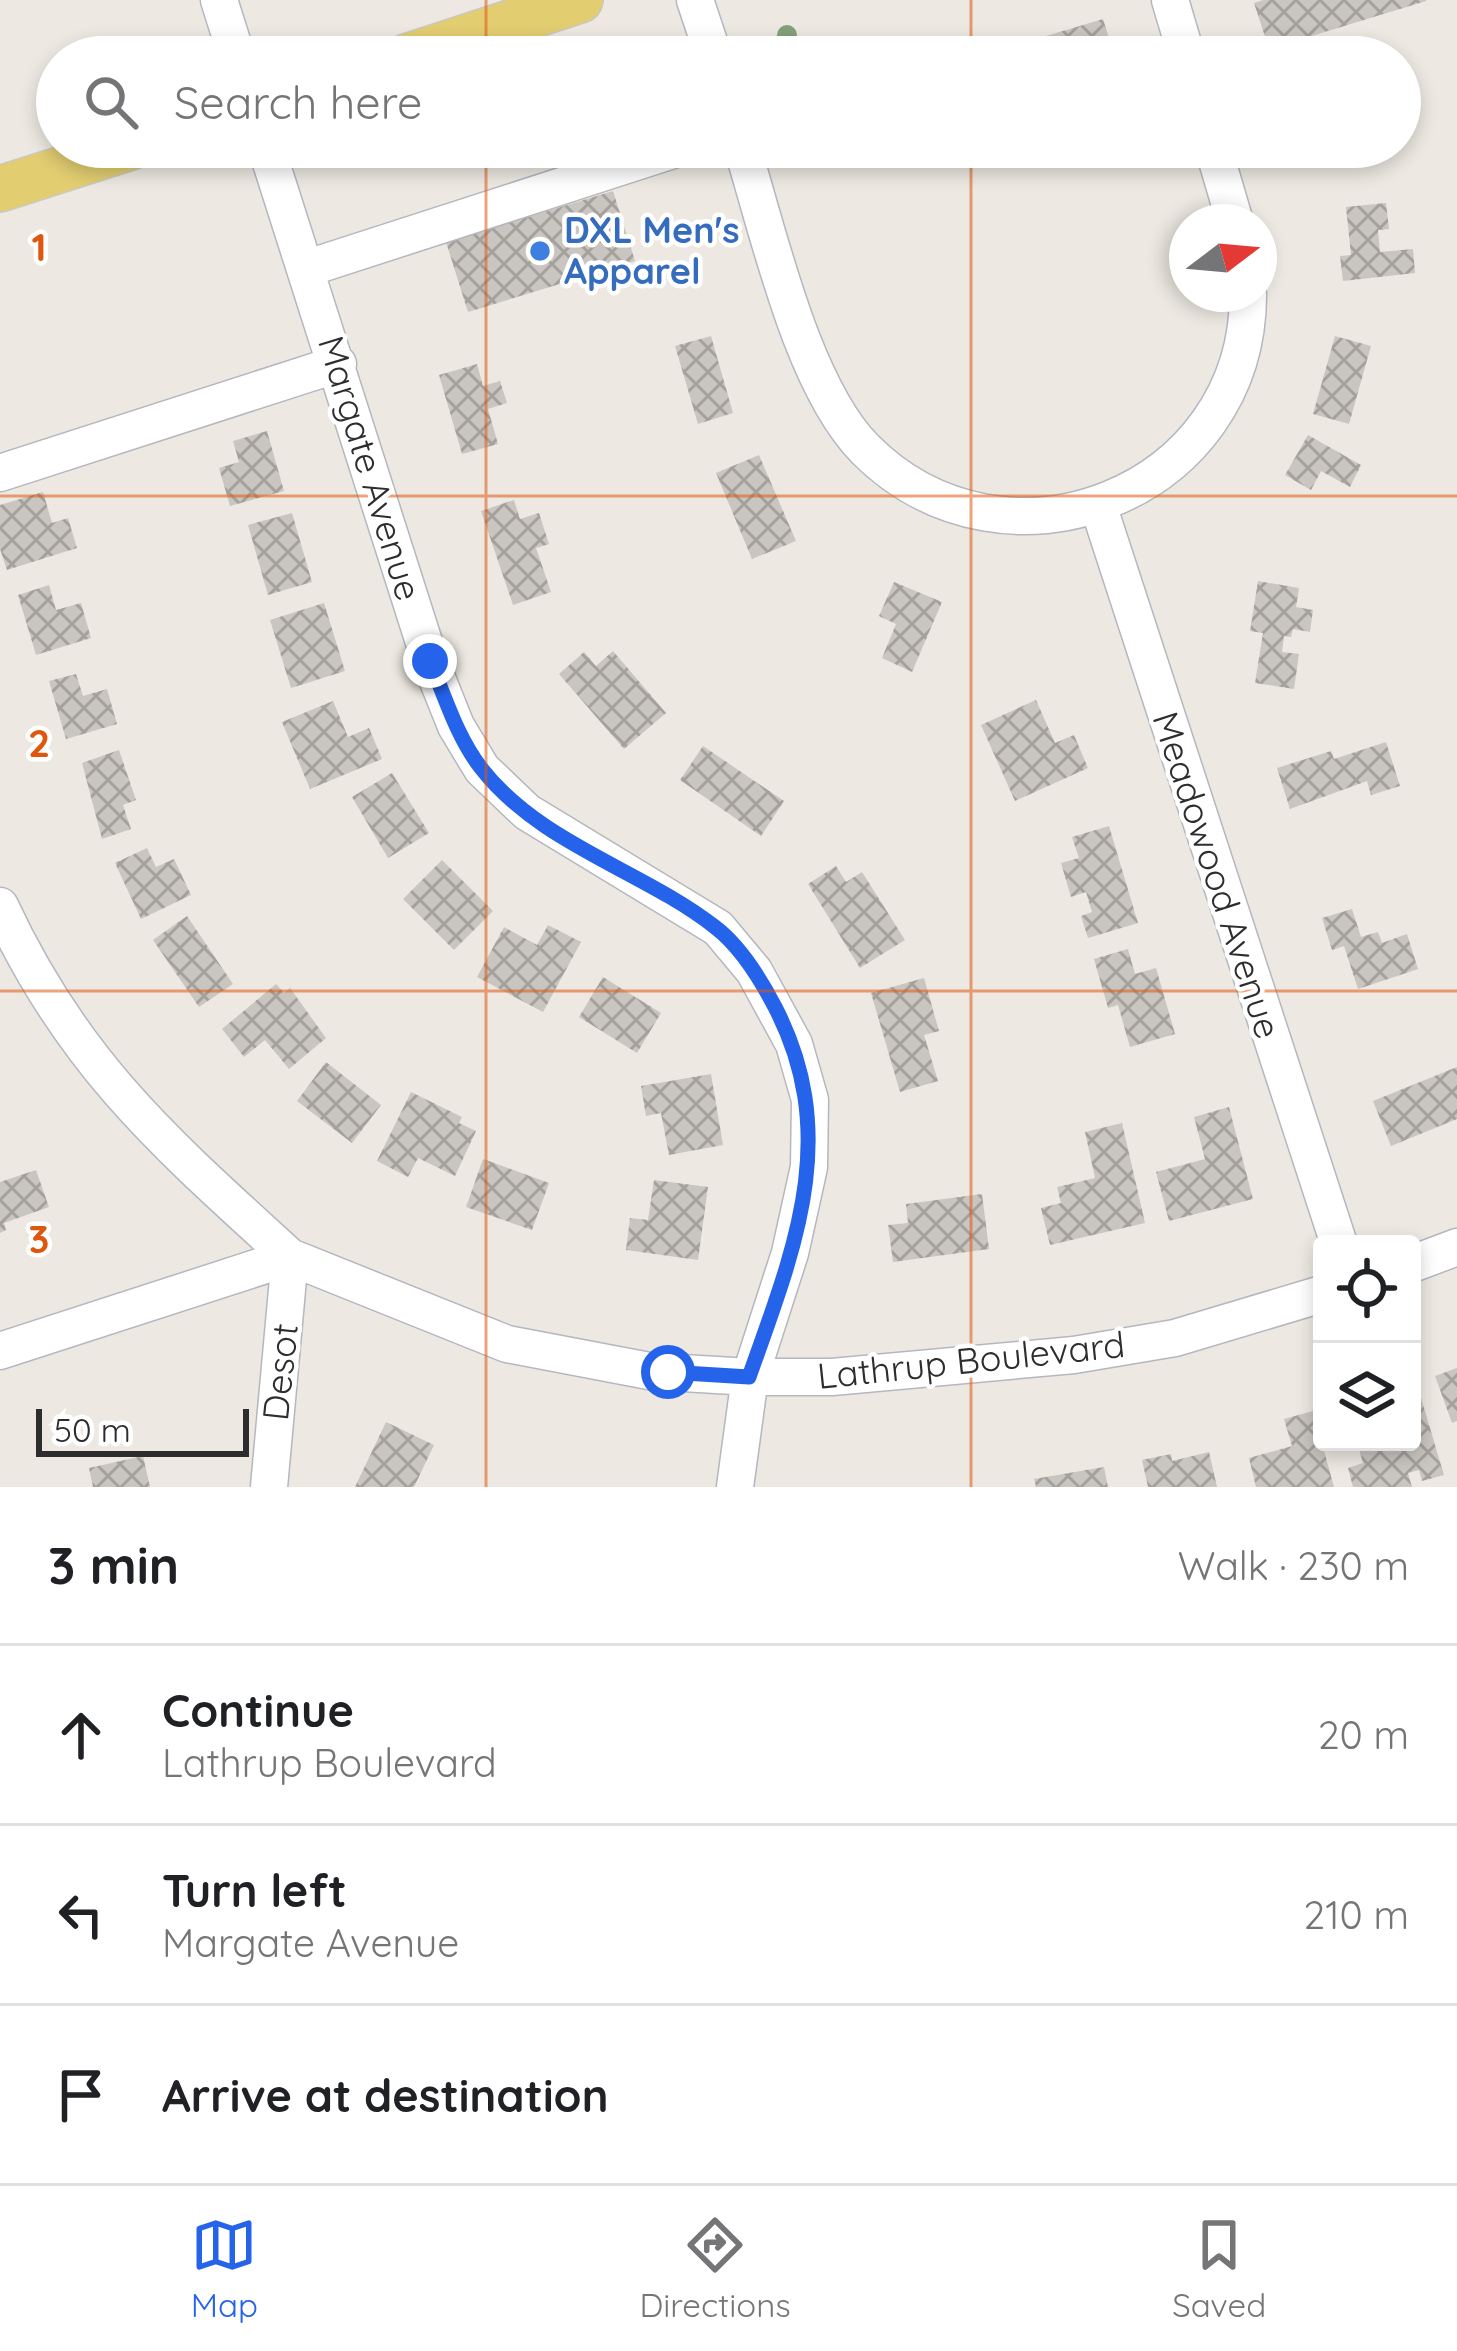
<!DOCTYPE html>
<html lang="en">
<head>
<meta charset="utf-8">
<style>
	:root { --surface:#fff; --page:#f2f2f2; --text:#202124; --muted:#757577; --line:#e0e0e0; --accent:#2563eb }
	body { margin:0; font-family:Quicksand,sans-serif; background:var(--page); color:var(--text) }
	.controls { position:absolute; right:36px; bottom:36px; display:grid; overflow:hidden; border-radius:12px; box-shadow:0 6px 18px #0003 }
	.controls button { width:108px; height:108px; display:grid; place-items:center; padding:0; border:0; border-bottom:3px solid var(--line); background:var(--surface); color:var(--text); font:60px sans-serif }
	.compass { position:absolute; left:1169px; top:204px; width:108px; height:108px; border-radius:50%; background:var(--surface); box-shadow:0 6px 18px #0003; rotate:74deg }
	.scale { position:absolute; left:36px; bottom:30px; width:213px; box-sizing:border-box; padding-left:12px; border:6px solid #2d2d2d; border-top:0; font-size:33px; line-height:42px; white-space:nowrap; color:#2d2d2d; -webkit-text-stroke:9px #fff; paint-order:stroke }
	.stop { position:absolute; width:36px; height:36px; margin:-27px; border:9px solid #2563eb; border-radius:50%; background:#fff }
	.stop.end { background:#2563eb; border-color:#fff; box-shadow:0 3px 12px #0008 }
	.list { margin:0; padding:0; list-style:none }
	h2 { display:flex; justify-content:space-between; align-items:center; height:156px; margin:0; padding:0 48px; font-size:51px }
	h2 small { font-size:39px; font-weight:400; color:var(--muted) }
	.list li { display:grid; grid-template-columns:78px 1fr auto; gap:36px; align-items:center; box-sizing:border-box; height:180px; padding:0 48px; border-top:3px solid var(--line) }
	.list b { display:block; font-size:45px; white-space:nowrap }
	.list p { margin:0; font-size:39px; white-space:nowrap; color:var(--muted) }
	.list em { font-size:39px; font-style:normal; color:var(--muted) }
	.icon { flex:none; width:66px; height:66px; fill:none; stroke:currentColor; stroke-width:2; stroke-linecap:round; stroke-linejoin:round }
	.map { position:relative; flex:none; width:1457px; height:1487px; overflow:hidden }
	.search { position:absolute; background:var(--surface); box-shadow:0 6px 18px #0003; left:36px; right:36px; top:36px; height:132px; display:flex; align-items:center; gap:30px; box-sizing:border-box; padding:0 42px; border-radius:66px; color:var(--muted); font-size:45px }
	.sheet { height:696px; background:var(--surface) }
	nav { display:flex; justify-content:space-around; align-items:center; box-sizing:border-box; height:168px; border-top:3px solid var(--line); background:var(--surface); font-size:33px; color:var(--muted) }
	nav a { display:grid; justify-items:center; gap:6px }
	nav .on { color:var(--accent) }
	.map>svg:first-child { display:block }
</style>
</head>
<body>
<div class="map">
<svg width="1457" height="1487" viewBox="0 0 1457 1487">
	<defs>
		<pattern id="building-cross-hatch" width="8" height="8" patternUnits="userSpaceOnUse" patternTransform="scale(3)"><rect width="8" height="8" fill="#c9c5c0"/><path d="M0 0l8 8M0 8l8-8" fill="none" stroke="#a4a09c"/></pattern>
	</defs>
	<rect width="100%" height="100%" fill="#ede9e2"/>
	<path fill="url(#building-cross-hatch)" d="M 1263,0 L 1426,0 L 1426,1 L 1269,49 L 1254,3 Z
		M 1103,19 L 1115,57 L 1008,57 L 1006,48 Z
		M 1313,147 L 1348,147 L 1349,152 L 1318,161 Z
		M 613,191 L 635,261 L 468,312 L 446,242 Z
		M 1386,203 L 1389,229 L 1378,230 L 1380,252 L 1413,249 L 1415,273 L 1343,281 L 1340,256 L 1351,255 L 1346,207 Z
		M 711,336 L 733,413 L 698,424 L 675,346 Z
		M 1335,336 L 1371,346 L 1349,424 L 1313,414 Z
		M 477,364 L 483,386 L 500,381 L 507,403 L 488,409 L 498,444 L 462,454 L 439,375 Z
		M 267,431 L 284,491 L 230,506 L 219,468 L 239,462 L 233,441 Z
		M 1308,435 L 1361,465 L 1350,487 L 1321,471 L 1311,490 L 1285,475 Z
		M 759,455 L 796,541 L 752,559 L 716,473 Z
		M 43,492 L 52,523 L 68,518 L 77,548 L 7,570 L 0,549 L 0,505 Z
		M 514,500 L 520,519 L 539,513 L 549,544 L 536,548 L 551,592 L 513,605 L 481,511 Z
		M 292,513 L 312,582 L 268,595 L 248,525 Z
		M 1258,581 L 1299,588 L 1296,607 L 1313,610 L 1310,632 L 1293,629 L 1291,637 L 1284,636 L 1282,652 L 1299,654 L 1294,689 L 1255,683 L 1263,633 L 1250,631 Z
		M 894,582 L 942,602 L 912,672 L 882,658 L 896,624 L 879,616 Z
		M 49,585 L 56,610 L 81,603 L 91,638 L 36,655 L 18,595 Z
		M 324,603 L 345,671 L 291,688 L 270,620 Z
		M 613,651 L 666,713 L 624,749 L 559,674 L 584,652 L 596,666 Z
		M 76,674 L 83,696 L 107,689 L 117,724 L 66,739 L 49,681 Z
		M 1036,700 L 1055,743 L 1074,735 L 1088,768 L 1015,801 L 981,725 Z
		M 333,701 L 348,737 L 369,728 L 382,759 L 310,789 L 282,722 Z
		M 1386,742 L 1400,786 L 1371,795 L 1367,781 L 1290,809 L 1277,768 L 1331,751 L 1334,759 Z
		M 703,746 L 784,801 L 761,836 L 680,780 Z
		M 119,750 L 136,800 L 123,805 L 131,829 L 102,839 L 82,763 Z
		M 392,773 L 429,833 L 388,858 L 352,797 Z
		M 1109,826 L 1138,923 L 1088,938 L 1081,916 L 1092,912 L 1086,892 L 1071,897 L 1061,863 L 1079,858 L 1072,837 Z
		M 147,848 L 156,867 L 174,859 L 191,895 L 141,919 L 115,863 Z
		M 442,860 L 493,911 L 454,950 L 403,899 Z
		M 836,866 L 846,882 L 862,872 L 905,940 L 860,968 L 808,884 Z
		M 1352,909 L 1361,937 L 1378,932 L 1382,943 L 1407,934 L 1418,969 L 1358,989 L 1344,946 L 1332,950 L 1322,918 Z
		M 187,916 L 233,984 L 199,1007 L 153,940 Z
		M 548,925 L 581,942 L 543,1012 L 477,977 L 504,927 L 537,945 Z
		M 1128,949 L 1135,974 L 1156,968 L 1175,1034 L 1130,1047 L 1118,1005 L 1108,1008 L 1094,959 Z
		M 603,977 L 661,1013 L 637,1053 L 579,1017 Z
		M 924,978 L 939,1031 L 924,1035 L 938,1081 L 900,1092 L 871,993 Z
		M 276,984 L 284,993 L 290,988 L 326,1038 L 289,1069 L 265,1040 L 244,1057 L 222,1029 Z
		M 326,1062 L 381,1105 L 352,1143 L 297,1101 Z
		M 1457,1067 L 1457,1119 L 1391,1146 L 1373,1101 Z
		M 711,1074 L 723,1145 L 669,1155 L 661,1113 L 646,1116 L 641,1086 Z
		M 411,1092 L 462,1117 L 459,1123 L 476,1131 L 455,1176 L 418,1158 L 408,1177 L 377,1161 Z
		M 1229,1107 L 1253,1199 L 1169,1221 L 1156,1172 L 1205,1159 L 1194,1117 Z
		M 1122,1123 L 1145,1223 L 1050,1245 L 1041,1208 L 1061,1203 L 1057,1187 L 1095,1178 L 1085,1132 Z
		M 483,1159 L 549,1183 L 532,1230 L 466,1207 Z
		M 36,1170 L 49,1207 L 4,1223 L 6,1230 L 0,1233 L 0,1182 Z
		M 654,1180 L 708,1187 L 698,1260 L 626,1250 L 630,1218 L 648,1220 Z
		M 982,1194 L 989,1249 L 893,1262 L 888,1225 L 908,1223 L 906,1204 Z
		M 1457,1368 L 1457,1421 L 1452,1423 L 1435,1376 Z
		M 1418,1388 L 1444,1475 L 1422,1481 L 1419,1470 L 1408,1473 L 1412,1487 L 1353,1487 L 1348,1468 L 1363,1463 L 1357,1442 L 1412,1442 L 1412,1390 Z
		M 1313,1411 L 1334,1487 L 1256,1487 L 1249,1458 L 1292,1446 L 1284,1419 Z
		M 386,1422 L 434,1445 L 414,1487 L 355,1487 Z
		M 1209,1452 L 1217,1487 L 1148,1487 L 1142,1460 L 1171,1454 L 1172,1461 Z
		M 143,1456 L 150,1487 L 93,1487 L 89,1468 Z
		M 1104,1467 L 1108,1487 L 1036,1487 L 1034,1479 Z"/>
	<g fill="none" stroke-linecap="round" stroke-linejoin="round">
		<g stroke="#b5b7bf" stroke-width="39">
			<path id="minor" d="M 219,0 L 237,57
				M 695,0 L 714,57
				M 1170,0 L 1187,57
				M 266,147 L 430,661 L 456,726 L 482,769 L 527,812 L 718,928 L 754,971 L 794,1044 L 810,1100 L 809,1167 L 790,1253 L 750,1377 L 735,1487
				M 742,147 C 769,234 802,385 865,449 C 1005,590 1249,494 1248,294
				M 1213,147 L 1235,222
				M 308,268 L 682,147
				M 0,473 L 338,364
				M 1098,505 L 1339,1244
				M 0,906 C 73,1064 165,1143 290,1257 L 269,1487
				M 1412,1264 L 1457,1247
				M 0,1351 L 290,1257 L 507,1344 L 649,1371 L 750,1377 L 832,1377 L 1074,1355 L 1175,1338 L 1322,1294"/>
		</g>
		<g stroke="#c8c8c8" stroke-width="48">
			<path id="major" d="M 406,57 L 580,0
				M 0,189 L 131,147"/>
		</g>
		<use href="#minor" stroke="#fff" stroke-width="36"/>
		<use href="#major" stroke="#e2cd71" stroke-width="45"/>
	</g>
	<circle fill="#84a07a" cx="787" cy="35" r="10"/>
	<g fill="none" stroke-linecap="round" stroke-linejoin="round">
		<path stroke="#2563eb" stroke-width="15" d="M 430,661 C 445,697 457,737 481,768 C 540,844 642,870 715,927 C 740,946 761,980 775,1007 C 842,1136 794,1250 749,1377 L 668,1372"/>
	</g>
	<path fill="none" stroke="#df570e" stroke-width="3" stroke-opacity="0.55" d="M 486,0 L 486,57M 971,0 L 971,57M 486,147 L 486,1487M 971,147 L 971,1487M 0,496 L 1457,496M 0,991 L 1457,991"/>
	<circle fill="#3f7fe0" stroke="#fff" stroke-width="4.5" cx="540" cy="251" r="12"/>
	<g text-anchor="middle" stroke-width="9" stroke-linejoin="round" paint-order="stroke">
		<g font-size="36" font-weight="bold" fill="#366cbe" stroke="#fff" text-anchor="start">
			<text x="564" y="243">DXL Men's<tspan x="564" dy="41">Apparel</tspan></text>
		</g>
		<g font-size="36" fill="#2d2d2d" stroke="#fff">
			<text transform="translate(370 468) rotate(73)" y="13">Margate Avenue</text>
			<text transform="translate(1217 875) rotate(72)" y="13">Meadowood Avenue</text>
			<text transform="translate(971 1360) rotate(-6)" y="13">Lathrup Boulevard</text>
			<text transform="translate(280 1372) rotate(-84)" y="13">Desot</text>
		</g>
	</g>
	<g font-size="39" text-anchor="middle" font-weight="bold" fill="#df570e" stroke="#fff" stroke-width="9" stroke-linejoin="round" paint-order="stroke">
		<text x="39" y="261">1</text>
		<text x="39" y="757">2</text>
		<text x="39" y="1253">3</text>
	</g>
</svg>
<div class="controls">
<button><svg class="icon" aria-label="locate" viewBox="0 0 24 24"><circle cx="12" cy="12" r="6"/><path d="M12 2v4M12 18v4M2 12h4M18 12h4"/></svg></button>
<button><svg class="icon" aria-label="layers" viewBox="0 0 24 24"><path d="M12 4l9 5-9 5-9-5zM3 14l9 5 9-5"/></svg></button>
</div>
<svg class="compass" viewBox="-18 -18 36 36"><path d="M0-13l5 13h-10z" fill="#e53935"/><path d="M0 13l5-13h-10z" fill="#757577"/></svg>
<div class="scale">50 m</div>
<div class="stop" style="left:668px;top:1372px"></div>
<div class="stop end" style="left:430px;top:661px"></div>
<div class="search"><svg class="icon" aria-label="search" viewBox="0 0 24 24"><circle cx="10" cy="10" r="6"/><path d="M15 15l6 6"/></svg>Search here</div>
</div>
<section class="sheet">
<h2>3 min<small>Walk · 230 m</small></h2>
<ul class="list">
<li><svg class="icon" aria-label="ahead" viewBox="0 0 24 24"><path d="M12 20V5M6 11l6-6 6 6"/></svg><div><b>Continue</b><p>Lathrup Boulevard</p></div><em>20 m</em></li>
<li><svg class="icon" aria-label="left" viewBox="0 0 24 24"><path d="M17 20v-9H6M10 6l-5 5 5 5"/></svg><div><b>Turn left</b><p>Margate Avenue</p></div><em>210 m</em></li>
<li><svg class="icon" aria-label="arrive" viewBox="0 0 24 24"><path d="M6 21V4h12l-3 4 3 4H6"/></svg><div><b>Arrive at destination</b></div></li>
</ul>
</section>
<nav>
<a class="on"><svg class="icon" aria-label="map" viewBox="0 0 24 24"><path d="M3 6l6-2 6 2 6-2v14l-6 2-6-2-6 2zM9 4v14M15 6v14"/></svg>Map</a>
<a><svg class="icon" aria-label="directions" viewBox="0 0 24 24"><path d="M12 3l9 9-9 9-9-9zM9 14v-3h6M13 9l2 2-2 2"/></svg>Directions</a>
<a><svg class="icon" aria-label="saved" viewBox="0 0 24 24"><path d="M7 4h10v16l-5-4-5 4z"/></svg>Saved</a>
</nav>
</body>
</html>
